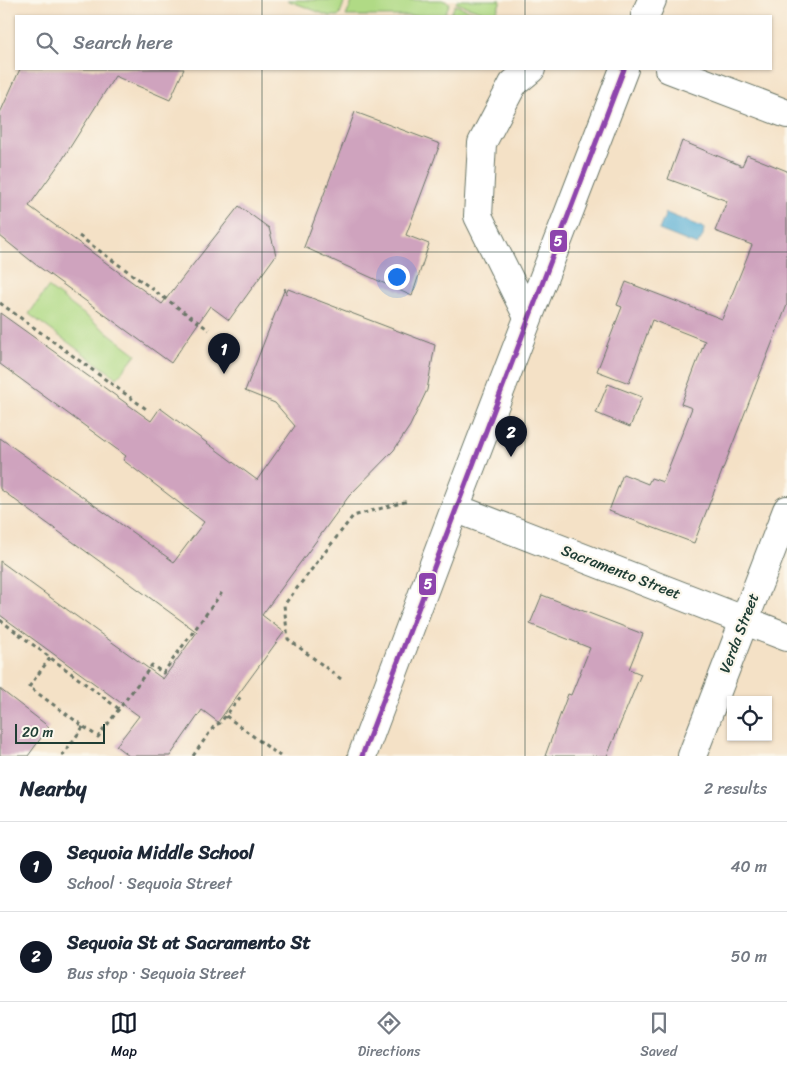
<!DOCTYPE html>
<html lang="en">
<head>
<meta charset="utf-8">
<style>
	:root { --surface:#fff; --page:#f2f2f3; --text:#1f2937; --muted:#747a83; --line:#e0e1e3; --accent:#111827 }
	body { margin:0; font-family:Sriracha,sans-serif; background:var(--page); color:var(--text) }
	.controls { position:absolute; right:15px; bottom:15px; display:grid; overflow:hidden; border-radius:0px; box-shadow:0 1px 4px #0004 }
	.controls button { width:45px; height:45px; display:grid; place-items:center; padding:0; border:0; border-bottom:1px solid var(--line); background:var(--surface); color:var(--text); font:25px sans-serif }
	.scale { position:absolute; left:15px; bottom:12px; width:90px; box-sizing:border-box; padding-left:5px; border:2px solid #1f3d34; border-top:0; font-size:14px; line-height:18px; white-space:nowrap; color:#1f3d34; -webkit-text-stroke:4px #fbf7ec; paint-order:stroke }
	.you { position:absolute; left:396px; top:276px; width:18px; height:18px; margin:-12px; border:4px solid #fff; border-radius:50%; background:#1a73e8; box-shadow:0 0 0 8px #1a73e833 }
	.badge { display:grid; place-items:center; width:32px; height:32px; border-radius:50%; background:var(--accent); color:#fff; font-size:16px; font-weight:700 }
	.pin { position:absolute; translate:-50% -41px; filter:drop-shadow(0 1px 2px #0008) }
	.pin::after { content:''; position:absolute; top:26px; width:18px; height:15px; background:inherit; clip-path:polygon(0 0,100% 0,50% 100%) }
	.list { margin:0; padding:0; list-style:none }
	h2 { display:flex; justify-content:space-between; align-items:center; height:65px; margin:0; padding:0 20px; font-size:21px }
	h2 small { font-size:16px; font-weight:400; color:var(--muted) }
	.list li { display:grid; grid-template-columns:32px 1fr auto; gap:15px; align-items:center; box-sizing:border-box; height:90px; padding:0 20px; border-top:1px solid var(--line) }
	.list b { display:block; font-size:19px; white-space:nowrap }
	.list p { margin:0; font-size:16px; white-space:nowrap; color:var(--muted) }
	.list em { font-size:16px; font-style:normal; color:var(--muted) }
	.icon { flex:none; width:28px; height:28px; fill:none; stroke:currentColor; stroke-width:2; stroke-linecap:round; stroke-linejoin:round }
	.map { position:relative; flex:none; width:787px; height:756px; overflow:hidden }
	.search { position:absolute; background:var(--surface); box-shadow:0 1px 4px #0004; left:15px; right:15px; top:15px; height:55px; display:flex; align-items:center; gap:12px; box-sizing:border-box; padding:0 18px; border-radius:0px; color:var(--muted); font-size:19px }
	.sheet { height:245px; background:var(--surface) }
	nav { display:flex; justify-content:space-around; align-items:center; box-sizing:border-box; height:70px; border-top:1px solid var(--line); background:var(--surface); font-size:14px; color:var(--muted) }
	nav a { display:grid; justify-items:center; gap:2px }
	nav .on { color:var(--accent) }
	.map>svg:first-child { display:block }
</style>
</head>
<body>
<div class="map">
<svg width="787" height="756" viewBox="0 0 787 756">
	<rect width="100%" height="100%" fill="#fbf7ec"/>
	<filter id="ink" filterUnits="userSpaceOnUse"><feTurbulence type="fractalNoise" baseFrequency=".02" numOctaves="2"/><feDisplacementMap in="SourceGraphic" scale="10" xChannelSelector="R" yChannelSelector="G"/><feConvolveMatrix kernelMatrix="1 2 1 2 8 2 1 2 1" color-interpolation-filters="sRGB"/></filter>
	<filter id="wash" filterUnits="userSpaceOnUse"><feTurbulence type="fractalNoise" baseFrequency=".0096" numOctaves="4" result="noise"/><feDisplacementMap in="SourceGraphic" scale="20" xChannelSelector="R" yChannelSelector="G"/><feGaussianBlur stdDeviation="1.12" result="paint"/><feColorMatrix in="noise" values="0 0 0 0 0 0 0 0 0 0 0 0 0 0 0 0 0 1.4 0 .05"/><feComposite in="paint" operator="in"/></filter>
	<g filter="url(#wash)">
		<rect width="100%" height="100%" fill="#f4e1c6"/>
		<path fill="#b0da85" stroke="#688c5c" d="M 287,0 L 345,0 L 339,16 L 329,16 Z
			M 353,0 L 442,0 L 450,3 L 444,16 L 346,16 Z
			M 457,0 L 501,0 L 495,16 L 456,3 Z
			M 455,5 L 484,16 L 450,16 Z
			M 48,287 L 136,354 L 117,378 L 29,314 Z"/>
		<path fill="#57aed4" stroke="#3b7684" d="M 666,213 L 704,228 L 703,236 L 697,245 L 659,230 Z"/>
		<g id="blocks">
			<path fill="#cfa3be" d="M 20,69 L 184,69 L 170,100 L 115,76 L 62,160 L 29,206 L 162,304 L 239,206 L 269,228 L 276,255 L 229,320 L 210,306 L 171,363 L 35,264 L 0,236 L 0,113 Z
				M 355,112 L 440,144 L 406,235 L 429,244 L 412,296 L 304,247 Z
				M 682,141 L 742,166 L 747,155 L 787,171 L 787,305 L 694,543 L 609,511 L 623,474 L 648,484 L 651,478 L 663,482 L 692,408 L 681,404 L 705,341 L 652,320 L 629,383 L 597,371 L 622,307 L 617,305 L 626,282 L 722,319 L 752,245 L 715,231 L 727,201 L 668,179 Z
				M 285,288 L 286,294 L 288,289 L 435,345 L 427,390 L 410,426 L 394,450 L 349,496 L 262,615 L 284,632 L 218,722 L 202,710 L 170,756 L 129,756 L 116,746 L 139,716 L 0,615 L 0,561 L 163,679 L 197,632 L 0,489 L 0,438 L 174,562 L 204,522 L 123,460 L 126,456 L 0,364 L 0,313 L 151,421 L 160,408 L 257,480 L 295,426 L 275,403 L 245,391 Z
				M 608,384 L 642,397 L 630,427 L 596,413 Z
				M 542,595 L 643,634 L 629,669 L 641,674 L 607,756 L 545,756 L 568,694 L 571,695 L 590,648 L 530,624 Z
				M 0,689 L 49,727 L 28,756 L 0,756 Z"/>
		</g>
	</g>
	<g filter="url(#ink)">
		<use href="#blocks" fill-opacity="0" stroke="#6a7667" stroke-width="1"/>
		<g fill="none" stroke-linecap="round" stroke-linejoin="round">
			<g stroke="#6a7667" stroke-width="30">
				<path id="minor" d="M 645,16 L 652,0
					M 669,69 L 787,114
					M 528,317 L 478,216 L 482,143 L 513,84 L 531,69
					M 455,508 L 787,637
					M 362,756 L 455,508 L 624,69
					M 692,756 L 787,510"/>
			</g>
			<path stroke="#6a7667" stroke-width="3" stroke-dasharray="4 4" stroke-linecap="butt" d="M 79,236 L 209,330
				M 0,303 L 149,411
				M 0,620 L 119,709
				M 50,658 L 29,687 L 98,737 L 152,665 L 163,673 L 223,591
				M 341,679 L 288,639 L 284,605 L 353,516 L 408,501
				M 226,716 L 280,756
				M 62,756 L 83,727
				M 193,756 L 215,725 L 220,723 L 242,695"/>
			<use href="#minor" stroke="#fff" stroke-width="28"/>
			<g stroke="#fbf7ec" stroke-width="9">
				<path id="bus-1" d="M 362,756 L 624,69"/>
			</g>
			<use href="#bus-1" stroke="#8e44ad" stroke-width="5"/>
		</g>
	</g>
	<path fill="none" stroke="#1f3d34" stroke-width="1" stroke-opacity="0.55" d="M 262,0 L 262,16M 525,0 L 525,16M 262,69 L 262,756M 525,69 L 525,756M 0,252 L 787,252M 0,504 L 787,504"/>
	<g text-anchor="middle" stroke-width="4.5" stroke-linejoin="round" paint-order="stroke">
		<g font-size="15" fill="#1f3d34" stroke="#fbf7ec">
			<text transform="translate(621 572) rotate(21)" y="5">Sacramento Street</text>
			<text transform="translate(739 633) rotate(-69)" y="5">Verda Street</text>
		</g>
	</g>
	<g stroke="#fbf7ec" stroke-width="2">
		<rect x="549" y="229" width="19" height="24" rx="5" fill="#8e44ad"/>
		<rect x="418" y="572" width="19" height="24" rx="5" fill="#8e44ad"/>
	</g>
	<g font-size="14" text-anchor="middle" font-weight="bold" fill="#fff">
		<text x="558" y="246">5</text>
		<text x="428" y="589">5</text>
	</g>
</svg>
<div class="controls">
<button><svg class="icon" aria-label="locate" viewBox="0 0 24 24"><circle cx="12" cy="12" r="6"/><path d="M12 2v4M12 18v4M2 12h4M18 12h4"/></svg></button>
</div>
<div class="scale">20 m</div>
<div class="you"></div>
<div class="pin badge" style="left:224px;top:374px">1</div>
<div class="pin badge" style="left:511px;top:457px">2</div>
<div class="search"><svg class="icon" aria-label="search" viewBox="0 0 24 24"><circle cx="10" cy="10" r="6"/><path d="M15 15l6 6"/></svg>Search here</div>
</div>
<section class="sheet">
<h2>Nearby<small>2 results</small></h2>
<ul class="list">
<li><span class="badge">1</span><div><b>Sequoia Middle School</b><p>School · Sequoia Street</p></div><em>40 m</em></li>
<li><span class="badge">2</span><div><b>Sequoia St at Sacramento St</b><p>Bus stop · Sequoia Street</p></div><em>50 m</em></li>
</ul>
</section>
<nav>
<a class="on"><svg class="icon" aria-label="map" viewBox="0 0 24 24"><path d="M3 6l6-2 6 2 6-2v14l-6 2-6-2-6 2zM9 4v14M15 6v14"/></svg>Map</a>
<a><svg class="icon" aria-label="directions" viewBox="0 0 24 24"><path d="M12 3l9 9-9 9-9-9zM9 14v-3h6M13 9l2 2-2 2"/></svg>Directions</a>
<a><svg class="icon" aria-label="saved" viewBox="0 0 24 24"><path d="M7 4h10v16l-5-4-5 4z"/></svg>Saved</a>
</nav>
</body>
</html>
